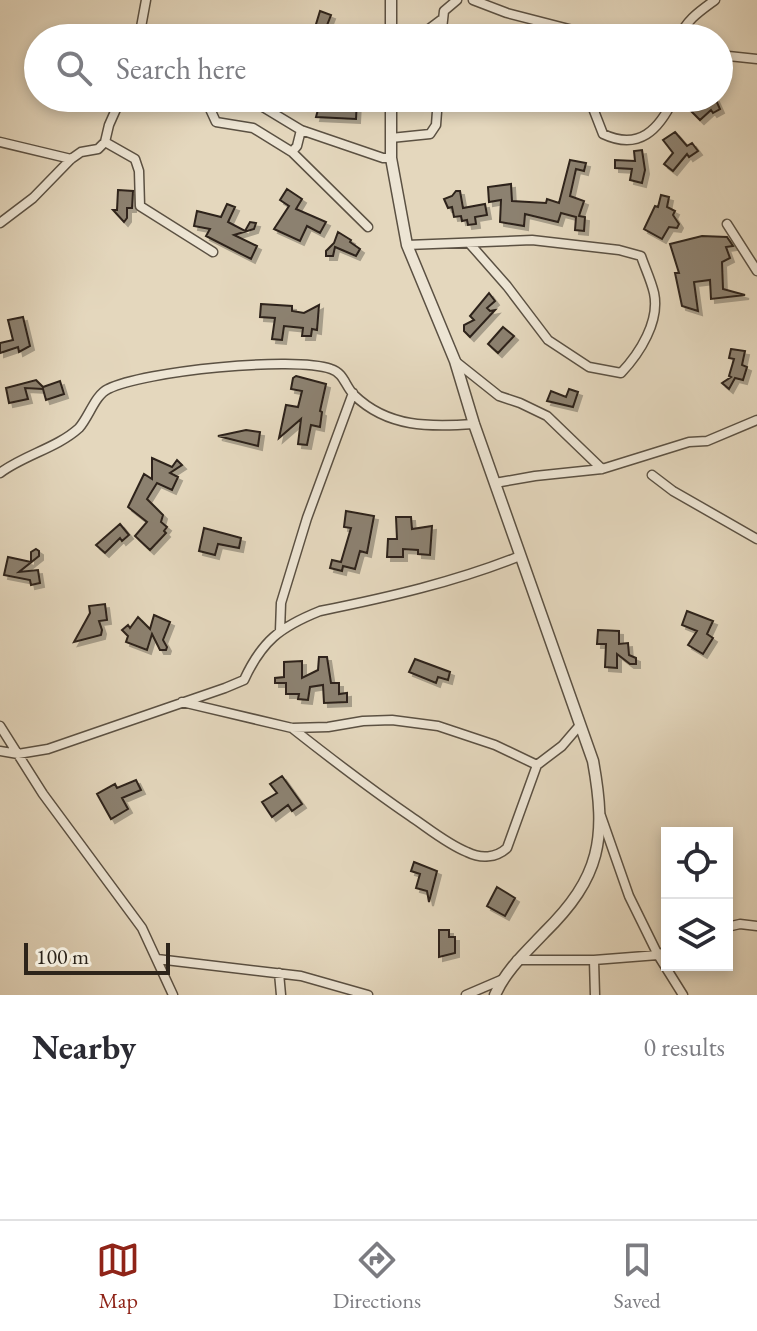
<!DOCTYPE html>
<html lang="en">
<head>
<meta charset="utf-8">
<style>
	:root { --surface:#fff; --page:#f7f7f7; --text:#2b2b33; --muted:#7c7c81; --line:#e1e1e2; --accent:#8f2418 }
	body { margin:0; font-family:"EB Garamond",serif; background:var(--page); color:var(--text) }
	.controls { position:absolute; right:24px; bottom:24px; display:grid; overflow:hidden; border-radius:0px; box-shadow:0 4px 12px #0003 }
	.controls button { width:72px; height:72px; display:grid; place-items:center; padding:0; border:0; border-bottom:2px solid var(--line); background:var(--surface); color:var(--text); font:40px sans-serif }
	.scale { position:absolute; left:24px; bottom:20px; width:146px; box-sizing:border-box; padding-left:8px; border:4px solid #2d241a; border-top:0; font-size:22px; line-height:28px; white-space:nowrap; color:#2d241a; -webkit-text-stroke:6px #ede5d4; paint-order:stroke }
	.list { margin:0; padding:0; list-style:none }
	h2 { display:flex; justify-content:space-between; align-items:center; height:104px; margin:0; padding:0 32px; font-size:34px }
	h2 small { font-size:26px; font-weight:400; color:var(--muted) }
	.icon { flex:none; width:44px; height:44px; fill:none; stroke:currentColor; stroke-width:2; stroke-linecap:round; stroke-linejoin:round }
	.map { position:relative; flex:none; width:757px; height:995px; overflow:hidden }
	.search { position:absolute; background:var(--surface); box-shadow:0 4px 12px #0003; left:24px; right:24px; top:24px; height:88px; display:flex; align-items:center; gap:20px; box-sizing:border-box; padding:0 28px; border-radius:44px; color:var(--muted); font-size:30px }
	.sheet { height:224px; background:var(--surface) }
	nav { display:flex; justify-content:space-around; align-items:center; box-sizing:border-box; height:112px; border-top:2px solid var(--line); background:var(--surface); font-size:22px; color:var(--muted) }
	nav a { display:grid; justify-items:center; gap:4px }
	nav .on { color:var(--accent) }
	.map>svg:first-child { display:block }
</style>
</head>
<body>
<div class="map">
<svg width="757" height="995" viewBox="0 0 757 995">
	<defs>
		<filter id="shadow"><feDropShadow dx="4" dy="4" stdDeviation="0" flood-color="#0004"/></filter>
	</defs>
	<rect width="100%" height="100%" fill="#e4d7bd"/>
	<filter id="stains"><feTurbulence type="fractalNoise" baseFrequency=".0025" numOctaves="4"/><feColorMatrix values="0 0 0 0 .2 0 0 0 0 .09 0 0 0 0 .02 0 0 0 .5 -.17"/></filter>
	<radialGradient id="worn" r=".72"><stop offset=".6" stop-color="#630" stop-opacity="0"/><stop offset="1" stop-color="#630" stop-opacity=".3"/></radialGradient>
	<path fill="#8c816f" stroke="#2d241a" stroke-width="2" filter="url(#shadow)" d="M 320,11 L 331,15 L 322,38 L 299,38 L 299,33 L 302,29 L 313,34 Z
		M 698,98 L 715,98 L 720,109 L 713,113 L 711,110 L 700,120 L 688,108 Z
		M 328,99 L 357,100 L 356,119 L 316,117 L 320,102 L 327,104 Z
		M 675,132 L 687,146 L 692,143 L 698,151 L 689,157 L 687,154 L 673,171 L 664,164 L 673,153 L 663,140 Z
		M 642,150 L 645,170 L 642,183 L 630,180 L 632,169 L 615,168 L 615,160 L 635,161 L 634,151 Z
		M 570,160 L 586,163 L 584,171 L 576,169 L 570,196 L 584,201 L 579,216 L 585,217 L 584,231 L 575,230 L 576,217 L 561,213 L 558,222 L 525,214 L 524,226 L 500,222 L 501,200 L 489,202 L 488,187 L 511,184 L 512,201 L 546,203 L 547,199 L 559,203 Z
		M 287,189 L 302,199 L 296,209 L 326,222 L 320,233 L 307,226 L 300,241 L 274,229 L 289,206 L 280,200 Z
		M 118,190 L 133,191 L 132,208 L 127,208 L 127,218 L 124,222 L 113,210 L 117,210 Z
		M 456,191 L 460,191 L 463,208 L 485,204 L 487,215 L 475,217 L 476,224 L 468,225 L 467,220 L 462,221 L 461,216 L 454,217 L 452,207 L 448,208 L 444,199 L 452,196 Z
		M 661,195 L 669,197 L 667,207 L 675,211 L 673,215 L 679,224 L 677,228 L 669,227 L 662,239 L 644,229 L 655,206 L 658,207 Z
		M 227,204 L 235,207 L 228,222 L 245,231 L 250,222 L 256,223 L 254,229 L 234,235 L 257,246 L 251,259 L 206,236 L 210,229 L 194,226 L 197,211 L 221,217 Z
		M 338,232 L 351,240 L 350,242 L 360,249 L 356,256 L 335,247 L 333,256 L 326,256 L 326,251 L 334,243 Z
		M 702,236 L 727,237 L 733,246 L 726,247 L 730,258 L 722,262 L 723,289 L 745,295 L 711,299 L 710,280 L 694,282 L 698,311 L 682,306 L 675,273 L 679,273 L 670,244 Z
		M 489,293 L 495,301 L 487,308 L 490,311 L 495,310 L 470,337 L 464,331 L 464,325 L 474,320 L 470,316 Z
		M 261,304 L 292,306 L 292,311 L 304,313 L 319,305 L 317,330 L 312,329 L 311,336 L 302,336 L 303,328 L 284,326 L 282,340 L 272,339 L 275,318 L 260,317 Z
		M 23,317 L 30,346 L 19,352 L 18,347 L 0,353 L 0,343 L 13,340 L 8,320 Z
		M 503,327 L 514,336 L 498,353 L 488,344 Z
		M 731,349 L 745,351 L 742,365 L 747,367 L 743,380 L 735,378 L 729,389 L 722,383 L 731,377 L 729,376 L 734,359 L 729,358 Z
		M 296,376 L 326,384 L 320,411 L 322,412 L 320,427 L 311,425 L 307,445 L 298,444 L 301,419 L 279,438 L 286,405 L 298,407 L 302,391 L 291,389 L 293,378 Z
		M 36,380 L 43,387 L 60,381 L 64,394 L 46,400 L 43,389 L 25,388 L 28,399 L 9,403 L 6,388 Z
		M 569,389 L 578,392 L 573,407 L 547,401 L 551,391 L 566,397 Z
		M 246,430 L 260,432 L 258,446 L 218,436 Z
		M 152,458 L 172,467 L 177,460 L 182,465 L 170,473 L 178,477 L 172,490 L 157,483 L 147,499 L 163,515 L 161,522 L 167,527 L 164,531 L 166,533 L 150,550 L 135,536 L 147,522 L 128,507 L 144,474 L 152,479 Z
		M 346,511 L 374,516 L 367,553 L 360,551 L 355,569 L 343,566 L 342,571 L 330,568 L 332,560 L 341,562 L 351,528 L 344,527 Z
		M 396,517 L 411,517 L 412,529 L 432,526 L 430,555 L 418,554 L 418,550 L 403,549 L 403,557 L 387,557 L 388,539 L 397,539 Z
		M 120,524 L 129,535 L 122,541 L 120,538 L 105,553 L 96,545 Z
		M 204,528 L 241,538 L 239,548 L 218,544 L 215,555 L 199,551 Z
		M 36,549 L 39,551 L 39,556 L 19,572 L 38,570 L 40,583 L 31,585 L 30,580 L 4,575 L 8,557 L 31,562 L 31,552 Z
		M 105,604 L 107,620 L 99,621 L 102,630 L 101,635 L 74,642 L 90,613 L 89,606 Z
		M 687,611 L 713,621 L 707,634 L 713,638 L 703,654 L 688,645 L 697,631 L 682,625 Z
		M 154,615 L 170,622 L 163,640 L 167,647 L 166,650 L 160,650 L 152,634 L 147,650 L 126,642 L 128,636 L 122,630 L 128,625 L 130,628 L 138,617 L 150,629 Z
		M 598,630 L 619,631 L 619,644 L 628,643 L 629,655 L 636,658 L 636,664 L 630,664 L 617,654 L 617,668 L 605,667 L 606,644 L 597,644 Z
		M 319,657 L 327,657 L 331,683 L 339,683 L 339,694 L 347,693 L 347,702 L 324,703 L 323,685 L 310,687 L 308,700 L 298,699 L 299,694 L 286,694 L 286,683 L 275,683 L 275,678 L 284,677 L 284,662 L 302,661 L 302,678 L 318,670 Z
		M 415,659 L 450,672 L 448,680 L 438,677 L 436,683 L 409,672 Z
		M 282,776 L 302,804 L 292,811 L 288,805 L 272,817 L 262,802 L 277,793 L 270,784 Z
		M 136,780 L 141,790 L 122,798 L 128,809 L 111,819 L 97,794 L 115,784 L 117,788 Z
		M 414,862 L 437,871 L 429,902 L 427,891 L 416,888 L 420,874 L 411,871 Z
		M 497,887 L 515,898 L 505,916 L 487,906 Z
		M 439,930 L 449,930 L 449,937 L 455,937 L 455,953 L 439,957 Z"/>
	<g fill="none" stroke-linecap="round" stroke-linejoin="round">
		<g stroke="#5b5143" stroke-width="11">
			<path id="minor" d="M 473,0 L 507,13 L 604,38
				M 139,38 L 146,0
				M 417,38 L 441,20
				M 441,38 L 444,11 L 457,0
				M 679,38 C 686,20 700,11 715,0
				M 719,55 L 757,59
				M 205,98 L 216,122 L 253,128 L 292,152 L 297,146 L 301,130 L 383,158 L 391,158
				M 248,98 L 301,130
				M 589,98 L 603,134 C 639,151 659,130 674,98
				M 391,138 L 430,134 L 436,125 L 438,98
				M 0,142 L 71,159
				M 105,142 L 135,159 L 139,171 L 140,206 L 213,252
				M 292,152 L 368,227
				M 0,223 L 33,198 L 71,159 L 81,152 L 98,149 L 105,142 L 109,125 L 121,98
				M 727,224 L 757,271
				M 407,245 L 532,240 L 619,250 L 641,256 C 645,268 651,280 654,293 C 660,321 640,353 621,373 L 589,367 L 548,340 L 507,286 L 470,244
				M 455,361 L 499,396 L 520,403 L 547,416 L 602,469
				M 0,473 C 24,455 57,448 79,428 C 89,417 95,395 108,389 C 144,371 293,356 331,369 C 344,373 345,386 354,395 C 388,428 430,427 474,424
				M 652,475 L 673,491 L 757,539
				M 495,483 L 535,476 L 602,469 L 689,442 L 707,441 L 757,420
				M 280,631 L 281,603 L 307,518 L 353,393
				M 182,702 L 292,728 L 328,727 L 363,721 L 392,720 L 438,726 L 495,745 L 537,765
				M 0,726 L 43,794 L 142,928 L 173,995
				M 292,728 C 330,758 369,788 410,816 C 428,828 447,844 467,852 C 481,859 496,858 507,848 L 537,765 L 562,746 L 580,725
				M 0,751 L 18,754 L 48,749 L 225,688 L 244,680 C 262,641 280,627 320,611 C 389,597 455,582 520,556
				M 601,816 L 629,896 L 658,955 L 683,995
				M 727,927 L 740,924 L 757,926
				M 157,959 L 301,976 L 368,995
				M 517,960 L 594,960 L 658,955 L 667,951
				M 594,960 L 595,995
				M 279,973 L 281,995
				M 466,995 L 501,980"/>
		</g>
		<g stroke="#5b5143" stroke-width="13">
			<path id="tertiary" d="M 391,0 L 391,38
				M 391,98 L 391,158 L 407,245 L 455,361 L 474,424 L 593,761 C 607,838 601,877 544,933 C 525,953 506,970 495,995"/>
		</g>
		<use href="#minor" stroke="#ede5d4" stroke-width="8"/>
		<use href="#tertiary" stroke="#ede5d4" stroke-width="10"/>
	</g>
	<rect width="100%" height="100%" filter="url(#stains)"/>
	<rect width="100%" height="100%" fill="url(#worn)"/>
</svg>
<div class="controls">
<button><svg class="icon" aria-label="locate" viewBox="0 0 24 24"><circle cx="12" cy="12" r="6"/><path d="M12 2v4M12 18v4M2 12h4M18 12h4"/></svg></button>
<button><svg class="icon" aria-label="layers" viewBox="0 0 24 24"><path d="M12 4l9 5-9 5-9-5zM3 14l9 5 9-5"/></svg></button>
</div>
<div class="scale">100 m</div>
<div class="search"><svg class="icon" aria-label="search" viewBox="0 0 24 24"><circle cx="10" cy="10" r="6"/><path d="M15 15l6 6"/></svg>Search here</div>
</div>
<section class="sheet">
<h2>Nearby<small>0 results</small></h2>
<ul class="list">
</ul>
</section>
<nav>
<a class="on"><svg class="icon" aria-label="map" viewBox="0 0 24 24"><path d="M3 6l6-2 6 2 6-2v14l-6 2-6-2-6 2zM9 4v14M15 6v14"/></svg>Map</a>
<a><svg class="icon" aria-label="directions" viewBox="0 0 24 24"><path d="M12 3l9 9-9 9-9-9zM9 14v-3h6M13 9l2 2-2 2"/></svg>Directions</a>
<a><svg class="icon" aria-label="saved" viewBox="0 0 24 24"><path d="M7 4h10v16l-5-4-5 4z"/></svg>Saved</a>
</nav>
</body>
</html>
